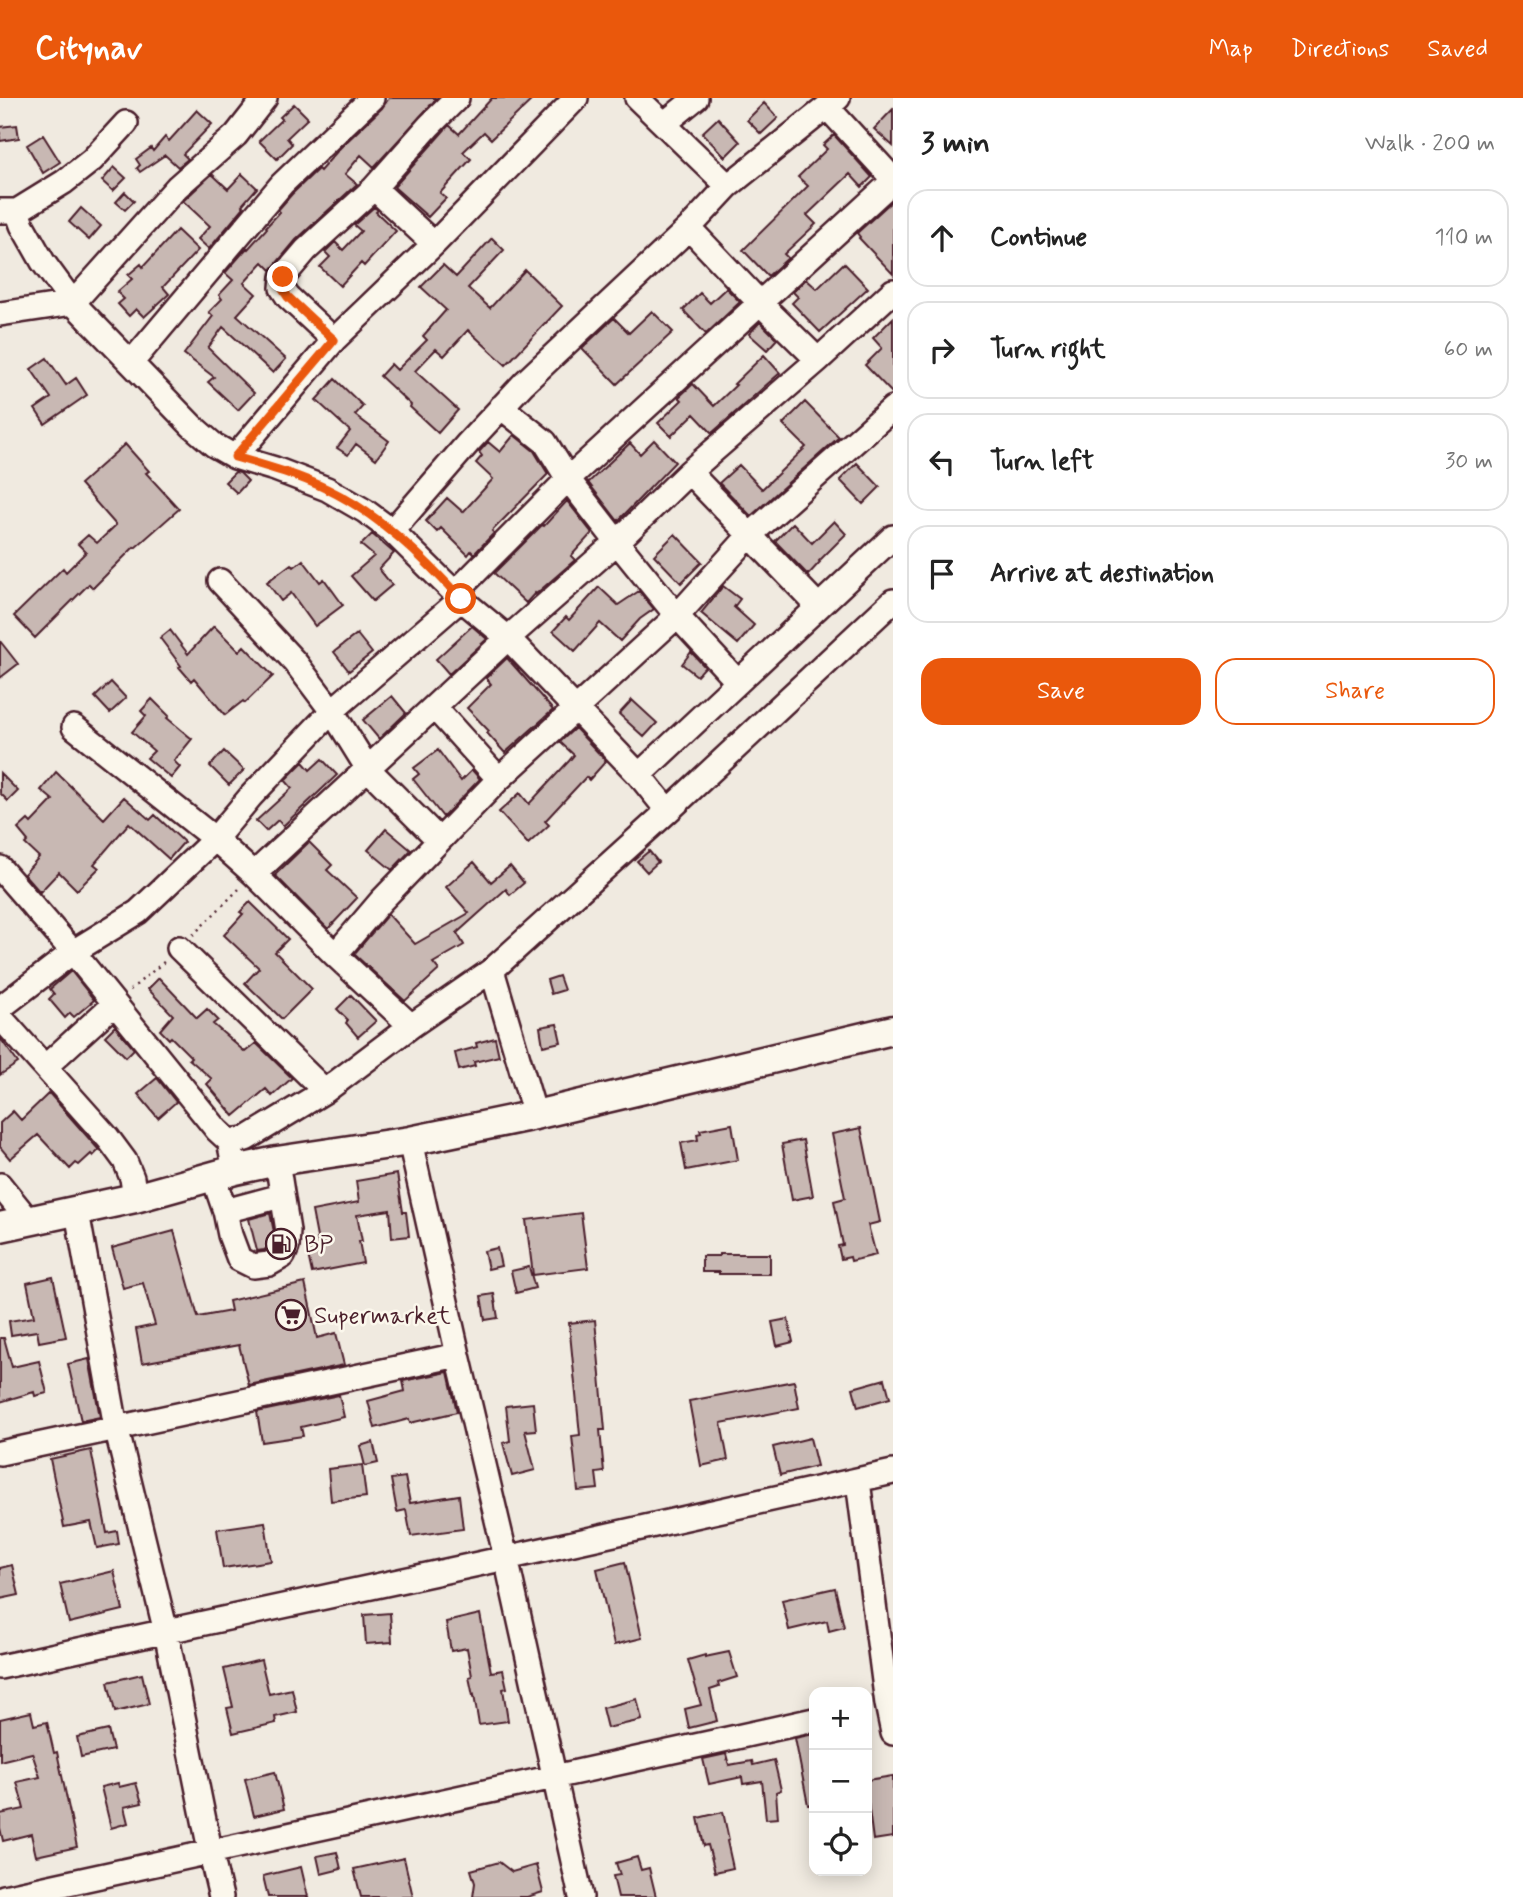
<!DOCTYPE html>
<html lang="en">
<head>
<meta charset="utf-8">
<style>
	:root { --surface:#fff; --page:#f2f2f2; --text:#222; --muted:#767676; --line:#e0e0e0; --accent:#ea580c }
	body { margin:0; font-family:Mynerve,sans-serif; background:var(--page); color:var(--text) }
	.controls { position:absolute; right:21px; bottom:21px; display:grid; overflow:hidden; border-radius:14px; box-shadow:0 4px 18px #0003 }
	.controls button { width:63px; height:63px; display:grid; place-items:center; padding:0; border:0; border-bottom:2px solid var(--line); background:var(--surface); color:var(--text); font:35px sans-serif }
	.stop { position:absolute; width:21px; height:21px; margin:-16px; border:5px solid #ea580c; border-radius:50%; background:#fff }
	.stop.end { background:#ea580c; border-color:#fff; box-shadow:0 2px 7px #0008 }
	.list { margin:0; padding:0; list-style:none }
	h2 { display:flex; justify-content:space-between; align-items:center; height:91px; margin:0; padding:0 28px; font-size:30px }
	h2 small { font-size:23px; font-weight:400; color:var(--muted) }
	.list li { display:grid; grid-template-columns:46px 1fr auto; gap:21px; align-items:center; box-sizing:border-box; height:98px; margin:0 14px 14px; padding:0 14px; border:2px solid var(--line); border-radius:21px }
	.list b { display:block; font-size:26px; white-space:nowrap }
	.list em { font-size:23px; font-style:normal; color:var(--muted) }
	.actions { display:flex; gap:14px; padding:21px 28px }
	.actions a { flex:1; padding:16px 0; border:2px solid var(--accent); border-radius:21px; text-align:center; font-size:24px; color:var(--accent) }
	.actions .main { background:var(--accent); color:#fff }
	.icon { flex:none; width:38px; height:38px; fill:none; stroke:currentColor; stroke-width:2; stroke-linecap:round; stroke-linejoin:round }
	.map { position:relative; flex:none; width:893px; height:1799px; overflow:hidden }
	header { display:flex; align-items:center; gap:42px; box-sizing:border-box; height:98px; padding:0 35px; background:var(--accent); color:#fff }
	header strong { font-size:33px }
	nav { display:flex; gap:38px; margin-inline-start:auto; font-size:24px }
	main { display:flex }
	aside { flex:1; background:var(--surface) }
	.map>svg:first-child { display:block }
</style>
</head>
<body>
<header>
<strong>Citynav</strong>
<nav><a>Map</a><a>Directions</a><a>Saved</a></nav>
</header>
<main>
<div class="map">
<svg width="893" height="1799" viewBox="0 0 893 1799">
	<rect width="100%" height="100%" fill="#f0eae0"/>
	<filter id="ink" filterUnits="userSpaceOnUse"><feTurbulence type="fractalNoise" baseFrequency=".0143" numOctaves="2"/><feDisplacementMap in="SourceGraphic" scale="14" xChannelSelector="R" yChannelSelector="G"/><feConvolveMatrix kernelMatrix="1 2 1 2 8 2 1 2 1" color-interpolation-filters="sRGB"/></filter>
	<g filter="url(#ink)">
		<path fill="#c8b8b3" stroke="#4a1f2b" stroke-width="2" d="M 389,0 L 437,0 L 374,69 L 361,57 L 345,76 L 357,86 L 296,142 L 271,172 L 263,164 L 244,185 L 256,196 L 237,217 L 286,261 L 273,275 L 223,229 L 208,250 L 254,295 L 238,312 L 208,284 L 214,279 L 184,256 L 213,218 L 209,214 L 222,201 L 219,197 L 233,182 L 225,175 L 247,150 L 248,151 L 267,130 L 266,129 L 280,114 L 278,112 L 292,96 L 318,71 L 320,73 L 340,50 L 382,10 Z
			M 492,0 L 534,0 L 491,41 L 484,34 L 463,54 L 471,61 L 440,95 L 446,100 L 428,119 L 394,89 L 449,27 L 459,36 Z
			M 764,5 L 778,20 L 761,36 L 747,22 Z
			M 294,6 L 308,20 L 287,40 L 292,46 L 277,61 L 259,43 L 282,21 L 280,19 Z
			M 893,11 L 893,48 L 874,31 Z
			M 197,12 L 212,26 L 183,56 L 188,61 L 178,69 L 165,57 L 140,74 L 137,70 L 140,67 L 136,61 L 151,50 L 153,53 L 165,39 L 169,43 Z
			M 718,20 L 740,44 L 725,59 L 702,35 Z
			M 17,27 L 19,40 L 0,43 L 0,29 Z
			M 43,37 L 60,64 L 43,75 L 27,47 Z
			M 834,37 L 872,79 L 862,89 L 850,76 L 807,117 L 816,126 L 784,156 L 788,160 L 768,178 L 743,152 L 808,88 L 798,79 L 827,51 L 823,47 Z
			M 114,69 L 126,80 L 113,93 L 102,83 Z
			M 212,76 L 228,91 L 242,76 L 257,90 L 242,107 L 244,109 L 209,151 L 198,141 L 210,128 L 183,103 Z
			M 125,94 L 134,103 L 125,112 L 116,104 Z
			M 893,102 L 893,176 L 859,140 L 860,139 L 857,135 Z
			M 374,109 L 378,112 L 376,114 L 396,133 L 364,168 L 361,165 L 340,188 L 320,169 L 330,159 L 325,154 L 335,144 L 343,152 L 361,133 L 354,127 Z
			M 81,110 L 101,128 L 89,142 L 69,124 Z
			M 177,132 L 198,152 L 163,189 L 169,196 L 144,219 L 136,211 L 129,218 L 118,206 L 124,201 L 117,194 L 132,181 L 128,177 L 141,166 L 143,169 Z
			M 492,140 L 504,152 L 468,190 L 490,210 L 525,172 L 562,208 L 506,267 L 468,232 L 444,258 L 436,251 L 415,273 L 458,312 L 438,335 L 410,309 L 411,307 L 380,278 L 391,266 L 397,272 L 427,242 L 423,238 L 446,212 L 421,189 L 443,167 L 456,179 Z
			M 844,165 L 868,190 L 820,234 L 792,205 L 798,199 L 793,194 L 806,181 L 817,191 Z
			M 726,190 L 740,204 L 706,236 L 683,212 L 700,195 L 710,205 Z
			M 652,213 L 673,234 L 617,286 L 582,250 L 614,220 L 629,235 Z
			M 893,220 L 893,296 L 865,267 L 882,250 L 873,240 Z
			M 760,224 L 777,241 L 767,252 L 749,236 Z
			M 764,257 L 780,275 L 712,335 L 694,316 L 671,338 L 658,325 L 682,302 L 679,299 L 693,286 L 714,308 L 736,287 L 734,286 Z
			M 47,260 L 66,287 L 76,280 L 87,297 L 45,326 L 35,311 L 51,300 L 31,271 Z
			M 335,281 L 363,308 L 355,317 L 389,343 L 376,361 L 356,346 L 348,357 L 337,350 L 350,333 L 316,302 Z
			M 805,304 L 839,339 L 751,418 L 719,385 L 739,367 L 762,391 L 806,349 L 783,326 Z
			M 514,337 L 534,353 L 548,376 L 492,433 L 494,435 L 474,456 L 471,453 L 468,457 L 441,430 L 437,434 L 426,423 L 447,400 L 463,414 L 493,381 L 476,365 L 482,358 L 479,354 L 488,344 L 500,354 Z
			M 654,342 L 675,364 L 618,423 L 587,383 L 589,384 L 630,345 L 640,356 Z
			M 125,346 L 149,373 L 146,375 L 179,411 L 135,450 L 134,449 L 93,490 L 89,486 L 35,540 L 14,518 L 63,470 L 66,474 L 86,454 L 78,446 L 88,437 L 97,445 L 116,427 L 80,386 Z
			M 857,365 L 880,389 L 863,406 L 840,382 Z
			M 235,374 L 240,375 L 248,383 L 237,395 L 225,384 Z
			M 567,403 L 592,435 L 571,458 L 575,462 L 536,496 L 535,495 L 526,505 L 494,475 L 542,427 L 544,428 Z
			M 834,423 L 846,436 L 819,463 L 820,464 L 808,477 L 775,443 L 793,425 L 812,445 Z
			M 372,436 L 394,455 L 379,471 L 392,487 L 373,503 L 351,478 L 374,458 L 361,447 Z
			M 675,436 L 702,464 L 681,485 L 654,457 Z
			M 303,462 L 320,484 L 324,481 L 343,507 L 315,528 L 291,495 L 281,503 L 267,484 L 291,466 L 294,469 Z
			M 723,488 L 740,501 L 734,509 L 754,527 L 738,546 L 701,515 Z
			M 599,489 L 618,507 L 639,493 L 654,511 L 640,521 L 620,543 L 600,525 L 575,553 L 553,533 L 566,519 L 569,522 Z
			M 214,528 L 239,553 L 244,548 L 273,578 L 245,605 L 243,603 L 225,617 L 194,580 L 191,583 L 179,569 L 181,568 L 160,540 L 170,532 L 188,556 Z
			M 472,528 L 487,541 L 449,576 L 436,561 Z
			M 357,536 L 372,555 L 349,573 L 334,554 Z
			M 0,543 L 18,566 L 0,580 Z
			M 691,554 L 705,569 L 697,578 L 682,566 Z
			M 507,560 L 553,612 L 505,655 L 487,635 L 489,633 L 467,610 L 491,586 L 486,580 Z
			M 111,584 L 126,600 L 110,615 L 95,599 Z
			M 392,598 L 406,615 L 379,641 L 363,622 Z
			M 152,601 L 169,618 L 167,620 L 192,641 L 174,663 L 180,669 L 171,680 L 147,660 L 154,653 L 132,634 L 146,618 L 141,613 Z
			M 632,602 L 657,625 L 644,639 L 619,616 Z
			M 575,630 L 606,663 L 589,682 L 586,679 L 545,723 L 549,727 L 528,746 L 499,714 L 520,695 L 529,706 L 569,663 L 574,657 L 560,644 Z
			M 438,652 L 461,683 L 472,672 L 480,681 L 443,719 L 413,681 L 419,676 L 414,670 Z
			M 224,653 L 244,672 L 229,687 L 210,668 Z
			M 322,661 L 337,677 L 283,728 L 278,722 L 266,733 L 256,723 L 292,690 L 285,682 L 303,664 L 310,672 Z
			M 56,674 L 104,721 L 124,699 L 150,722 L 155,717 L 184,744 L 169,761 L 129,725 L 94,766 L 99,770 L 77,792 L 59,774 L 40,794 L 24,776 L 39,759 L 25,746 L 28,743 L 18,731 L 28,722 L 31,725 L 53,702 L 41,692 Z
			M 0,675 L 18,693 L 8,703 L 0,695 Z
			M 386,731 L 411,752 L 392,772 L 368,752 Z
			M 309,744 L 332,767 L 327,772 L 357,800 L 328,831 L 275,777 Z
			M 649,753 L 658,764 L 647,774 L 637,763 Z
			M 474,764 L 491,784 L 510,768 L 524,785 L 510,797 L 506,791 L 457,835 L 464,847 L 433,865 L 439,872 L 405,903 L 354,856 L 388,816 L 415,846 L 469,815 L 446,789 Z
			M 250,804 L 288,841 L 275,854 L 312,891 L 282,921 L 245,885 L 259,870 L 224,837 L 243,816 L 240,814 Z
			M 71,873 L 94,902 L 74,919 L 70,915 L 65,920 L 49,901 L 54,896 L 50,891 Z
			M 559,878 L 564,892 L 551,896 L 547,882 Z
			M 159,880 L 197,920 L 207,911 L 218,922 L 213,926 L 245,954 L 256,945 L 292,980 L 272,998 L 266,991 L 234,1018 L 207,986 L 212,981 L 189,961 L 191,959 L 171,939 L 169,941 L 160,932 L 173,917 L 148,891 Z
			M 351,897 L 376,923 L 358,939 L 346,925 L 348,922 L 337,911 Z
			M 557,926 L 561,944 L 543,948 L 540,929 Z
			M 115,928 L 134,951 L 126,959 L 105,938 Z
			M 0,940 L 18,965 L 0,977 Z
			M 495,940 L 499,958 L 474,964 L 475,968 L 459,972 L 455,955 L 477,949 L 476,945 Z
			M 157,980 L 176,1004 L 158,1020 L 138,996 Z
			M 49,995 L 99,1052 L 93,1058 L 91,1056 L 79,1067 L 76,1065 L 70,1071 L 38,1037 L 10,1061 L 0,1049 L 0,1025 L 13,1013 L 21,1022 Z
			M 732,1026 L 738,1062 L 686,1072 L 681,1045 L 698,1042 L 697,1036 L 701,1035 L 700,1032 Z
			M 861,1030 L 880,1124 L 868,1127 L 876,1157 L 851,1163 L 850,1159 L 841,1161 L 838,1148 L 843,1147 L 834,1103 L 845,1100 L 832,1036 Z
			M 803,1042 L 813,1098 L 792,1102 L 782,1046 Z
			M 397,1076 L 403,1114 L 406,1114 L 409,1138 L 392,1140 L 390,1112 L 357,1117 L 362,1143 L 359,1143 L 363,1165 L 312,1175 L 307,1152 L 319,1150 L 312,1113 L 359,1104 L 356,1083 Z
			M 270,1115 L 274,1134 L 273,1146 L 264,1152 L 257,1153 L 249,1121 Z
			M 581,1115 L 588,1170 L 533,1177 L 526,1122 Z
			M 174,1133 L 198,1219 L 231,1213 L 229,1203 L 305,1185 L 317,1240 L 336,1235 L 344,1267 L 249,1287 L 239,1247 L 142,1265 L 136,1231 L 155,1227 L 143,1185 L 123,1190 L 112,1150 Z
			M 497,1150 L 501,1168 L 488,1171 L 484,1153 Z
			M 719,1156 L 770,1156 L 770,1176 L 719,1176 L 719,1174 L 702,1174 L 702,1158 L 719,1158 Z
			M 529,1169 L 535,1190 L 516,1195 L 511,1173 Z
			M 53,1179 L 66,1239 L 39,1244 L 37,1233 L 11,1237 L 9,1223 L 34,1219 L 27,1185 Z
			M 494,1196 L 498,1220 L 485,1222 L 481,1198 Z
			M 788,1221 L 793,1244 L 777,1248 L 772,1224 Z
			M 595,1222 L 605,1332 L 600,1332 L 604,1374 L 596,1375 L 598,1391 L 578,1393 L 572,1338 L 580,1337 L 569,1225 Z
			M 0,1240 L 4,1240 L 12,1269 L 39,1263 L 47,1295 L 35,1298 L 34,1294 L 0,1304 Z
			M 89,1261 L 100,1319 L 81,1323 L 68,1266 Z
			M 448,1274 L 457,1314 L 410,1325 L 409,1321 L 375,1330 L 368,1303 L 405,1293 L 403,1283 Z
			M 885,1281 L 890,1300 L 858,1309 L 853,1290 Z
			M 794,1283 L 799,1310 L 721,1325 L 728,1362 L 701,1368 L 689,1303 Z
			M 339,1297 L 344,1319 L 301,1329 L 303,1338 L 262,1344 L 257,1314 Z
			M 533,1305 L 536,1332 L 525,1333 L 535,1372 L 512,1378 L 503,1345 L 510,1343 L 506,1308 Z
			M 810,1340 L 817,1368 L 780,1377 L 773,1349 Z
			M 373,1344 L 378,1365 L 365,1368 L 360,1348 Z
			M 91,1352 L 107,1435 L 117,1433 L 119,1446 L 97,1450 L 91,1424 L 64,1429 L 50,1361 Z
			M 362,1367 L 366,1399 L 331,1403 L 328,1371 Z
			M 405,1379 L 410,1405 L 459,1397 L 463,1431 L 411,1438 L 406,1412 L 397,1414 L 391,1381 Z
			M 265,1424 L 271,1463 L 223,1470 L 217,1431 Z
			M 625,1464 L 642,1540 L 614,1547 L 597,1471 Z
			M 12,1467 L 19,1497 L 0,1501 L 0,1470 Z
			M 114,1473 L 123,1512 L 69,1525 L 60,1486 Z
			M 835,1490 L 844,1529 L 829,1533 L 827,1523 L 789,1532 L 782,1502 Z
			M 390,1515 L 392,1544 L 366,1546 L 364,1517 Z
			M 480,1516 L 491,1574 L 503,1572 L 507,1590 L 503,1591 L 508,1623 L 479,1627 L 474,1597 L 473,1598 L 469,1579 L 472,1578 L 467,1550 L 451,1553 L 446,1524 Z
			M 729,1554 L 737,1579 L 718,1585 L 719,1589 L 710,1592 L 717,1623 L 689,1630 L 685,1611 L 701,1607 L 688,1562 L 705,1557 L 705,1559 Z
			M 261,1562 L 269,1596 L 292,1591 L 297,1614 L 275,1619 L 276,1625 L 233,1635 L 227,1610 L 233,1609 L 224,1571 Z
			M 142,1576 L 149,1606 L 115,1614 L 108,1584 Z
			M 637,1601 L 642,1622 L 607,1630 L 602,1610 Z
			M 31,1614 L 34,1627 L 47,1624 L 54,1655 L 57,1654 L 77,1749 L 36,1758 L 31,1736 L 3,1743 L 0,1730 L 0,1716 L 24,1711 L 17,1684 L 40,1679 L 32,1655 L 0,1663 L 0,1621 Z
			M 108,1632 L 113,1652 L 81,1659 L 77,1639 Z
			M 814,1636 L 814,1707 L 808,1707 L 795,1640 Z
			M 726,1656 L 729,1667 L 752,1663 L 753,1667 L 774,1662 L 781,1692 L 776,1694 L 778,1720 L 766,1721 L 762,1683 L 743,1686 L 742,1679 L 709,1686 L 703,1661 Z
			M 275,1674 L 284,1711 L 254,1718 L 245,1681 Z
			M 893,1678 L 893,1739 L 873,1742 L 867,1697 L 867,1682 Z
			M 118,1685 L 119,1689 L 136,1685 L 142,1705 L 124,1709 L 128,1725 L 111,1730 L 101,1689 Z
			M 723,1714 L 729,1742 L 727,1743 L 733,1770 L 715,1774 L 708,1747 L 704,1748 L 698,1720 Z
			M 337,1754 L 341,1771 L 321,1776 L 317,1758 Z
			M 637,1759 L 641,1772 L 649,1770 L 656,1799 L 618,1799 L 613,1778 L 620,1777 L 616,1765 Z
			M 404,1760 L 413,1799 L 361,1799 L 354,1771 Z
			M 499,1764 L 512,1774 L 536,1767 L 543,1794 L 527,1799 L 473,1799 L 475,1785 L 471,1772 Z
			M 301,1769 L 308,1799 L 268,1799 L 263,1778 Z"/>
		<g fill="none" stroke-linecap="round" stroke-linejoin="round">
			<g stroke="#4a1f2b" stroke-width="28">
				<path id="minor" d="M 637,0 L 728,88
					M 827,9 L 893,81
					M 664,26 L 696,0
					M 374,90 L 434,146
					M 0,113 L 17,113 L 64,84 L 92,62 L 126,25
					M 17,113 L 22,127 L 43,164 L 73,205 L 192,328 L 214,347 L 235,359 L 275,371 L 327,391 L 365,413 L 392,433 L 461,501 L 508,540 L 639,677 L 668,713
					M 689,130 L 760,205 L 818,262
					M 0,216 L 73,205 L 177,89 L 236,37 L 265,0
					M 334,242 L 288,199 L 282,190 L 283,179 L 306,152 L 374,90 L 429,28 L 457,0
					M 131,265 L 282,86 L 372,0
					M 501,309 L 545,344 L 568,381 L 617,444 L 677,518 L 737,583
					M 235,359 L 334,242 L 434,146 L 576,0
					M 689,374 L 818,508
					M 392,433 L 468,345 L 524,285 L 689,130 L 728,88 L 838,0
					M 220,483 L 295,564 L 332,613 L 368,671 L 439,742
					M 455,495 L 568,381 L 893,83
					M 435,610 L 499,681
					M 74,629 L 215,741 L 254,776 L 335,857 L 411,928
					M 639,677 L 893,439
					M 0,770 L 73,854 L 217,1032 L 229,1043 L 235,1072
					M 254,776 L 508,540 L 617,444 L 689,374 L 818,262 L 893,193
					M 179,850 L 325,993
					M 335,857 L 381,803 L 499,681 L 677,518 L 750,437 L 893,310
					M 0,910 L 73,854 L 138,814 L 215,741 L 251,698 L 332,613 L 461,501
					M 0,919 L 108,1040 L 125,1063 L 132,1080 L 135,1100
					M 45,969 L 114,906
					M 535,1017 L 492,872 L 668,713 L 893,503
					M 229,1043 L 246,1041 L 325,993 L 411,928 L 492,872
					M 410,1043 L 458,1257 L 506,1460 L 581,1799
					M 213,1078 L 225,1113 L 230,1137 L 239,1161 L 253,1168 L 269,1166 L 283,1158 L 287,1149 L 288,1133 L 277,1063
					M 0,1087 L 29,1123
					M 225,1113 L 281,1098
					M 77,1114 L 116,1329 L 166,1534 L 210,1752 L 221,1799
					M 0,1355 L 458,1257
					M 858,1383 L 887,1606 L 893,1635
					M 0,1569 L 506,1460 L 893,1374
					M 4,1799 C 273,1738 544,1682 814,1622"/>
			</g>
			<g stroke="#4a1f2b" stroke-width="33">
				<path id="major" d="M 0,1129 L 135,1100 L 235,1072 L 277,1063 L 410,1043 L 535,1017 L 893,932"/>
			</g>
			<path stroke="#4a1f2b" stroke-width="2.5" stroke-dasharray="2 5" stroke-linecap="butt" d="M 193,837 L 240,790
				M 130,892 L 165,863"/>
			<use href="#minor" stroke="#fbf7ec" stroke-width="23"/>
			<use href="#major" stroke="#fbf7ec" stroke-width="28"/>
		</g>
	</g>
	<g fill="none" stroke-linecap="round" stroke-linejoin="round" filter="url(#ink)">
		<path stroke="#ea580c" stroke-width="9" d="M 283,179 L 282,190 L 288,199 L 334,242 L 235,359 C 266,368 298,377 327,391 C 379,416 423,459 461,501"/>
	</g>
	<defs>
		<g id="fuel-ring" transform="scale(1.575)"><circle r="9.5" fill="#fbf7ec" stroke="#4a1f2b" stroke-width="1.5"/><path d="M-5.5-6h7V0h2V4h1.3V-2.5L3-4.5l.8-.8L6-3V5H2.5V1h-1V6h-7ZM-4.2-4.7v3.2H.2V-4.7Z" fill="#4a1f2b"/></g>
		<g id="supermarket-ring" transform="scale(1.575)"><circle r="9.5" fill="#fbf7ec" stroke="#4a1f2b" stroke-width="1.5"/><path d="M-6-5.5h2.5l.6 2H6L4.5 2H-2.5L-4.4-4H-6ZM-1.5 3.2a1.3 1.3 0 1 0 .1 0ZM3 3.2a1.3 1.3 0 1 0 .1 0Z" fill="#4a1f2b"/></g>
	</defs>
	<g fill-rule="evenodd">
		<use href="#fuel-ring" x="281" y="1146"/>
		<use href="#supermarket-ring" x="291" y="1217"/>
	</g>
	<g text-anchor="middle" stroke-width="5" stroke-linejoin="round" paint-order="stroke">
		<g font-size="24" fill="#4a1f2b" stroke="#fbf7ec" text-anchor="start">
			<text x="304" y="1154">BP</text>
			<text x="314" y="1225">Supermarket</text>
		</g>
	</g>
</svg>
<div class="controls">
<button>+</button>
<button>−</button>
<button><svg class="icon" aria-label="locate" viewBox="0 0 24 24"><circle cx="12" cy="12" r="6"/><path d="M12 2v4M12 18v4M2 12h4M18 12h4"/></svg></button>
</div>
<div class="stop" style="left:461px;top:501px"></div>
<div class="stop end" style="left:283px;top:179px"></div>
</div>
<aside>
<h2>3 min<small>Walk · 200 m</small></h2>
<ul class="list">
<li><svg class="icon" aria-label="ahead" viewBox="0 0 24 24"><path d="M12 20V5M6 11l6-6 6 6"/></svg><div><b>Continue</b></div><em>110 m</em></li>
<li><svg class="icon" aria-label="right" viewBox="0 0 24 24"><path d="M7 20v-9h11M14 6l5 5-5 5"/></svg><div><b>Turn right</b></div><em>60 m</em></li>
<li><svg class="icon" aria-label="left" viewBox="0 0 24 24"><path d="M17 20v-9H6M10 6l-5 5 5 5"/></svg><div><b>Turn left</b></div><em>30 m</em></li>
<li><svg class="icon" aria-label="arrive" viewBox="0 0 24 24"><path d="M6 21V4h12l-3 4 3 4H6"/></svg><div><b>Arrive at destination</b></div></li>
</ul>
<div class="actions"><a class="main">Save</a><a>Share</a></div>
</aside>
</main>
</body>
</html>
